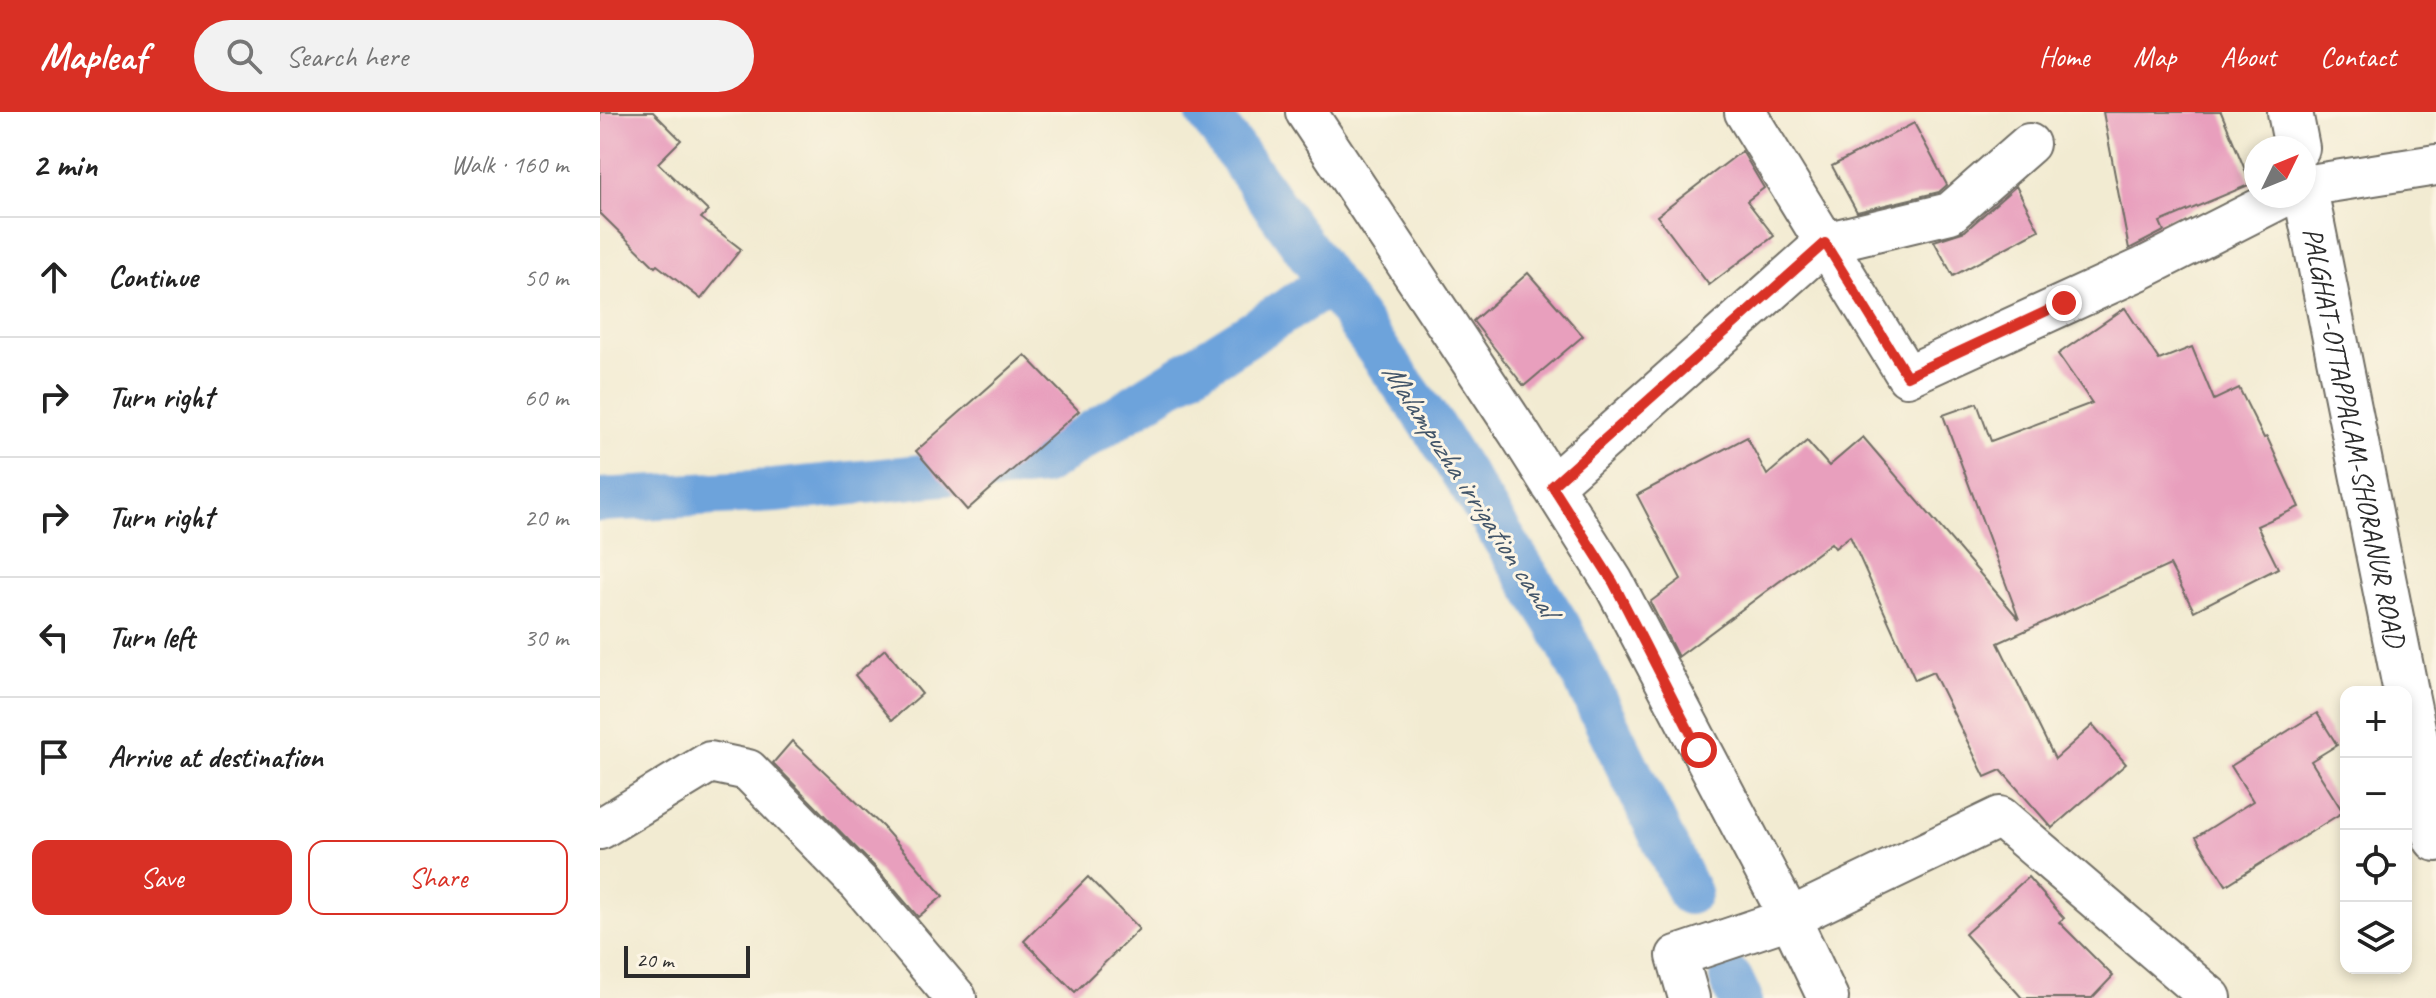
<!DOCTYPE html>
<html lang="en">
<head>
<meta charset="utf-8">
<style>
	:root { --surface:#fff; --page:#f2f2f2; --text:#222; --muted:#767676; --line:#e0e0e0; --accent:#d93025 }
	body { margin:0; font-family:Caveat,sans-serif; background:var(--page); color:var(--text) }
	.controls { position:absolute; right:24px; bottom:24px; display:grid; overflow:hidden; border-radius:16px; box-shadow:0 4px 12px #0003 }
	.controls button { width:72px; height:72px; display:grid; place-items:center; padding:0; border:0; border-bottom:2px solid var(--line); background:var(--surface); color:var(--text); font:40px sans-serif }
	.compass { position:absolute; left:1644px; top:24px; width:72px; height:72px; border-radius:50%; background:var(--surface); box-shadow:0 4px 12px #0003; rotate:47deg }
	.scale { position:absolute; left:24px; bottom:20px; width:126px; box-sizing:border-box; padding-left:8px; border:4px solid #2b2b2b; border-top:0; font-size:22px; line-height:28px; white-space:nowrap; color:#2b2b2b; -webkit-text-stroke:6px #fcf5e5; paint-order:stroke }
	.stop { position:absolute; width:24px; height:24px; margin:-18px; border:6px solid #d93025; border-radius:50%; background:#fff }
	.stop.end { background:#d93025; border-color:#fff; box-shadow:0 2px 8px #0008 }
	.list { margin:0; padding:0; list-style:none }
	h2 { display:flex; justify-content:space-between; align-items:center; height:104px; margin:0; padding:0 32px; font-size:34px }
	h2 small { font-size:26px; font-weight:400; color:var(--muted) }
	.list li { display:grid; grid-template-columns:52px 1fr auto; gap:24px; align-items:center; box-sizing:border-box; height:120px; padding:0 32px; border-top:2px solid var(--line) }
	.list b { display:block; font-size:30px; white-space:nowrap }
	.list em { font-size:26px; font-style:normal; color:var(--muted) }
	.actions { display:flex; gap:16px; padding:24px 32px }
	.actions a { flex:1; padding:18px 0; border:2px solid var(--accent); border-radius:16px; text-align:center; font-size:28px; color:var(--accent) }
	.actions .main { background:var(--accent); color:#fff }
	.icon { flex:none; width:44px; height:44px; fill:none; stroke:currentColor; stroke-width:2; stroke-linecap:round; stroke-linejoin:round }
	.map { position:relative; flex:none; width:1836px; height:886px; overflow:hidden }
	header { display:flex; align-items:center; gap:48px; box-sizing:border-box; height:112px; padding:0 40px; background:var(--accent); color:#fff }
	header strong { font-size:38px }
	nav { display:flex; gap:44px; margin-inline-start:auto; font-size:28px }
	.search { width:560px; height:72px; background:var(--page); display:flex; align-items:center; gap:20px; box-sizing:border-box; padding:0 28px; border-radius:44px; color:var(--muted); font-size:30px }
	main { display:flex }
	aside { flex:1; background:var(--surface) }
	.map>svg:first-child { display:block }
</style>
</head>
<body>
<header>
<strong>Mapleaf</strong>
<div class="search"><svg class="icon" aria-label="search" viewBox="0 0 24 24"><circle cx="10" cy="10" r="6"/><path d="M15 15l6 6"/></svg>Search here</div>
<nav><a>Home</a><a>Map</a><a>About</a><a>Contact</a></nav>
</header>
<main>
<aside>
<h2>2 min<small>Walk · 160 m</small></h2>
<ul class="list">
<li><svg class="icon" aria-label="ahead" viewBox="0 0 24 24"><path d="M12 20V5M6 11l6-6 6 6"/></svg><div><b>Continue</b></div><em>50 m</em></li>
<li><svg class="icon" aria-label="right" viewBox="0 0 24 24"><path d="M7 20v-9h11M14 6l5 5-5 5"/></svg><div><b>Turn right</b></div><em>60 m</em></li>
<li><svg class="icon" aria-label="right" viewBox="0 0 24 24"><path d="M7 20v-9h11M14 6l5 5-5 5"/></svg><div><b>Turn right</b></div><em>20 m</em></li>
<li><svg class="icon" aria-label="left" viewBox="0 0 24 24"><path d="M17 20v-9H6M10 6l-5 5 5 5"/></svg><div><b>Turn left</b></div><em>30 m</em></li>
<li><svg class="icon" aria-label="arrive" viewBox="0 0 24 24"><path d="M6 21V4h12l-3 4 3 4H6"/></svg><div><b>Arrive at destination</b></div></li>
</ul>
<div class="actions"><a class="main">Save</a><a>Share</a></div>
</aside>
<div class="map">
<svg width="1836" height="886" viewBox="0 0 1836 886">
	<rect width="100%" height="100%" fill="#fcf5e5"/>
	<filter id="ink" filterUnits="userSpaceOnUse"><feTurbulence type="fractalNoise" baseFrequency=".0125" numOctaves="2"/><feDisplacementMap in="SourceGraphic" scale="16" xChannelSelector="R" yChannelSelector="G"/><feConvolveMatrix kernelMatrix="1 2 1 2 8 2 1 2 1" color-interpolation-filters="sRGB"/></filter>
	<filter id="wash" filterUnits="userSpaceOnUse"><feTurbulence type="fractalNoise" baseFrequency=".006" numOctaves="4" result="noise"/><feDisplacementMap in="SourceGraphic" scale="32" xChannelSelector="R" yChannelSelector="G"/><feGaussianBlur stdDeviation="1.8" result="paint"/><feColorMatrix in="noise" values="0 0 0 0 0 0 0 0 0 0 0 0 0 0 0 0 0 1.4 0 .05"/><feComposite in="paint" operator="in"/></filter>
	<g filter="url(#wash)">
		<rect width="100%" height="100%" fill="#f2ebd2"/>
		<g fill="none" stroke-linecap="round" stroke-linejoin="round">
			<path stroke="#6da3db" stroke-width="44" d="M 607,0 L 832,313 L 959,514 L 1089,781
				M 0,388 L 174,379 L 442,352 L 729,172
				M 1131,867 L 1140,886"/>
		</g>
		<g id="blocks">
			<path fill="#e89fbd" d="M 0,0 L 53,0 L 81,28 L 58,51 L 108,99 L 101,106 L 141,137 L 101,187 L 57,153 L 55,155 L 0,101 Z
				M 1503,0 L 1621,0 L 1651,72 L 1560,110 L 1564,119 L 1529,137 Z
				M 1314,11 L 1347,73 L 1339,80 L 1257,100 L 1232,54 Z
				M 1142,39 L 1164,76 L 1147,89 L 1174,124 L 1109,173 L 1057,104 Z
				M 1416,74 L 1439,118 L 1353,164 L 1334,129 L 1365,119 Z
				M 928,161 L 983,224 L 924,274 L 873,209 Z
				M 1525,196 L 1559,248 L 1592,235 L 1614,288 L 1639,276 L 1664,326 L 1667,325 L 1699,395 L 1657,414 L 1678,456 L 1594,499 L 1570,453 L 1398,531 L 1455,647 L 1493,613 L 1526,652 L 1452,716 L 1401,658 L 1385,665 L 1333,560 L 1315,568 L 1250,424 L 1235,436 L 1231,431 L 1078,545 L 1050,490 L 1081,467 L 1037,383 L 1147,325 L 1167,363 L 1207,329 L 1229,354 L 1263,325 L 1419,507 L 1343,303 L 1377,291 L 1391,329 L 1492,291 L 1458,242 Z
				M 425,243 L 479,299 L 367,398 L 316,339 Z
				M 285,537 L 322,582 L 292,608 L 255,563 Z
				M 1717,601 L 1737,633 L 1711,649 L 1743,700 L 1626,773 L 1596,725 L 1653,689 L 1631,654 Z
				M 192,629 L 283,715 L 343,784 L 318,805 L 275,755 L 173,651 Z
				M 488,765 L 539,817 L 475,880 L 424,829 Z
				M 1428,765 L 1464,806 L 1459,810 L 1513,864 L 1492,886 L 1422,886 L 1365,822 Z"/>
		</g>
	</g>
	<g filter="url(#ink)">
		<use href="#blocks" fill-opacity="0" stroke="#716e65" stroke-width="2"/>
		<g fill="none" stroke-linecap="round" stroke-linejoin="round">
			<g stroke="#716e65" stroke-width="44">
				<path id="minor" d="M 706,0 L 919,321 L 1013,470 L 1190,806 L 1228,886
					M 1145,0 L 1307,264 L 1541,157 L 1685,84
					M 1704,74 L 1836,53
					M 952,374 L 1225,131 L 1350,101 L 1429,32
					M 0,717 L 110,650 L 148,658 L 259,771 L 356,886
					M 1089,886 L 1077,844 L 1190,806 L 1400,705 L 1611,886"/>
			</g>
			<g stroke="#716e65" stroke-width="48">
				<g id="secondary">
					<path d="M 1690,0 L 1697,36"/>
					<path id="s1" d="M 1704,72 L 1806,580"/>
					<path d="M 1806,582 L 1836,727"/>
				</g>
			</g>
			<use href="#minor" stroke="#fff" stroke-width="40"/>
			<use href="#secondary" stroke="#fff" stroke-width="44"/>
		</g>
	</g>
	<g fill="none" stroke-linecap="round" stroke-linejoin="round" filter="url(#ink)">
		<path stroke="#d93025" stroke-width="10" d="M 1099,638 L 1013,470 L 952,374 L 1225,131 L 1307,264 L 1464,191"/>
	</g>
	<g text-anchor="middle" stroke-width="6" stroke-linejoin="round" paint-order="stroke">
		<g font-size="28" fill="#2b2b2b" stroke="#fcf5e5">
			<text dy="10" stroke="none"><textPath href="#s1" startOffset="258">PALGHAT-OTTAPPALAM-SHORANUR ROAD</textPath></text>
		</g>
		<g font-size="30" font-style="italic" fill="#425569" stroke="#fcf5e5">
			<text transform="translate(870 377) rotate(57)" y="10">Malampuzha irrigation canal</text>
		</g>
	</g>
</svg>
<div class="controls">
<button>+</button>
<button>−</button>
<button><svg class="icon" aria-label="locate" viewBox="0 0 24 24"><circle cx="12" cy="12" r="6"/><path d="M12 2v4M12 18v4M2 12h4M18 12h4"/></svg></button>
<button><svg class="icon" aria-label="layers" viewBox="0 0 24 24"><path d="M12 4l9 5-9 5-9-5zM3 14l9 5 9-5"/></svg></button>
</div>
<svg class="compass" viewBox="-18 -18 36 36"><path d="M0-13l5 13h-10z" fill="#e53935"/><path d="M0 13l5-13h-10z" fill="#767676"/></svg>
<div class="scale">20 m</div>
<div class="stop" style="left:1099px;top:638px"></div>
<div class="stop end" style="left:1464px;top:191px"></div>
</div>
</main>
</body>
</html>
